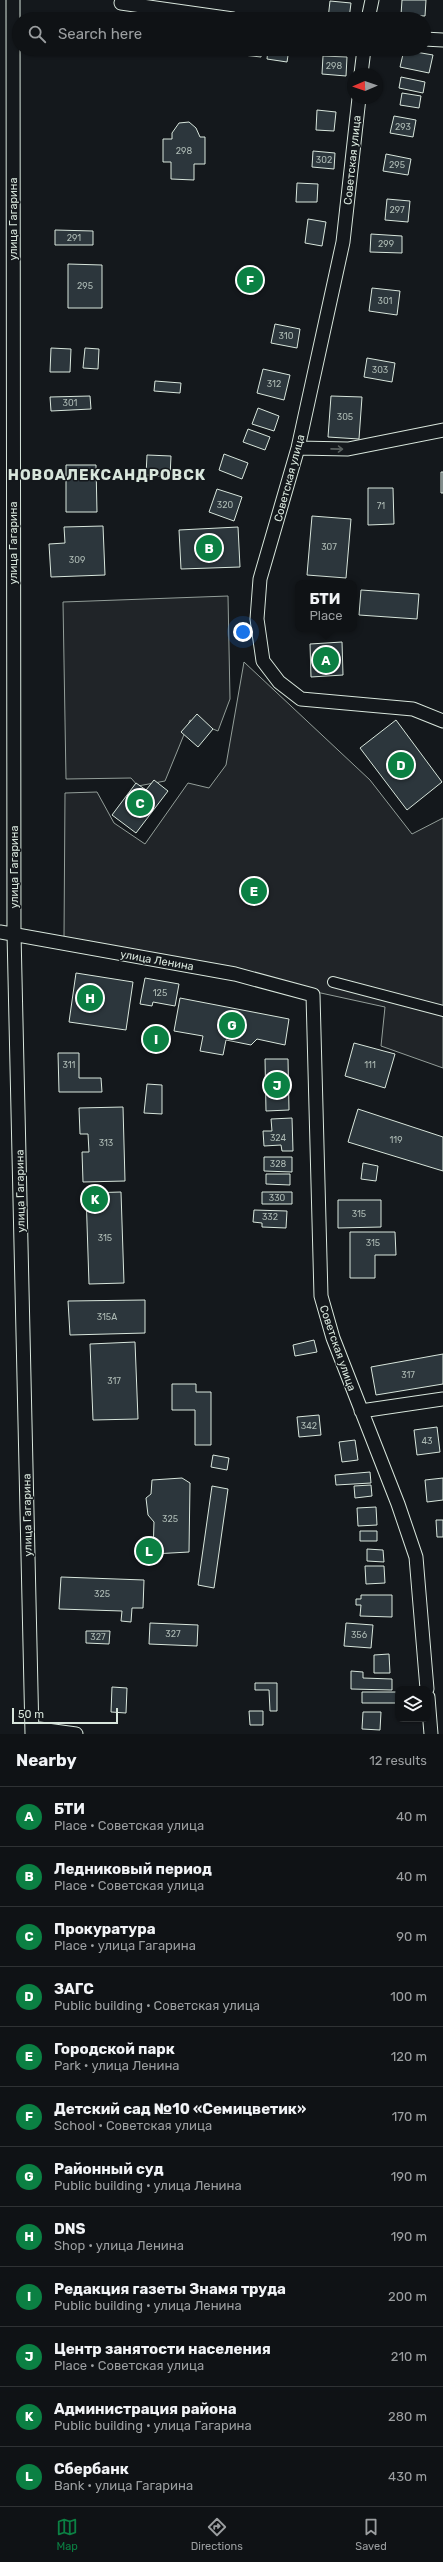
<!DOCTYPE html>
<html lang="en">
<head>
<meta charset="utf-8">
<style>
	:root { --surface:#0f1215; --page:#181b1e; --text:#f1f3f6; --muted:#9b9ea0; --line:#2f3234; --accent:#0b8043 }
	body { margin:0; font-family:Rubik,sans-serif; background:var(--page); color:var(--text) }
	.controls { position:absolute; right:12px; bottom:12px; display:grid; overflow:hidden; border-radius:8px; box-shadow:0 1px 3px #0004 }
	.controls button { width:36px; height:36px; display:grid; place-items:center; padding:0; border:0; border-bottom:1px solid var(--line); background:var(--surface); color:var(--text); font:20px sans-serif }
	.compass { position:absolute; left:347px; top:68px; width:36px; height:36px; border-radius:50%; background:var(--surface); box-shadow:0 1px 3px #0004; rotate:268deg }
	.scale { position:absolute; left:12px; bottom:10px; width:106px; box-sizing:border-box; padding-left:4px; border:2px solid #d8e6dc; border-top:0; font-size:11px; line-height:14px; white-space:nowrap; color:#d8e6dc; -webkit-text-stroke:3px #14181c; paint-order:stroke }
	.you { position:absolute; left:243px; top:632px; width:14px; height:14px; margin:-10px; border:3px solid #fff; border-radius:50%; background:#1a73e8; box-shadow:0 0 0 6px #1a73e833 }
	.badge { display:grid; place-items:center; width:26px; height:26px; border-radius:50%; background:var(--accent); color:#fff; font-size:13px; font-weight:700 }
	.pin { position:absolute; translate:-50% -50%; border:2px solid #fff; box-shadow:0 1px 4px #0006 }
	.popup { position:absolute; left:295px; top:580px; width:62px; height:52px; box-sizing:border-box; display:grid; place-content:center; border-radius:8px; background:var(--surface); filter:drop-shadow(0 1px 3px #0005); font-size:13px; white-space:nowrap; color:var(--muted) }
	.popup b { font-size:15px; color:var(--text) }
	.popup::after { content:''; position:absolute; left:50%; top:100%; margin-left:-8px; border:8px solid transparent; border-top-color:var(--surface) }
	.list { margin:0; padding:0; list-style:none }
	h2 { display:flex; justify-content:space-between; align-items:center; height:52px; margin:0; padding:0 16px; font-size:17px }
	h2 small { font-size:13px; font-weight:400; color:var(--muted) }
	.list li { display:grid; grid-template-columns:26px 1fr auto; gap:12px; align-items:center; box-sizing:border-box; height:60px; padding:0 16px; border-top:1px solid var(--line) }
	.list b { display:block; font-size:15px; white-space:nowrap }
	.list p { margin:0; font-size:13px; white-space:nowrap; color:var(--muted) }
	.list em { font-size:13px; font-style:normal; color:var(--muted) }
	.icon { flex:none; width:22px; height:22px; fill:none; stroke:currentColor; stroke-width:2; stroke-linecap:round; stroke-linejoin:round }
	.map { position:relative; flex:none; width:443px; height:1734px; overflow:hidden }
	.search { position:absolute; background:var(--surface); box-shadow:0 1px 3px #0004; left:12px; right:12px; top:12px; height:44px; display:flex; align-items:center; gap:10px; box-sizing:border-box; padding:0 14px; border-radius:22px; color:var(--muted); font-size:15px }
	.sheet { height:772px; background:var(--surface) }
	nav { display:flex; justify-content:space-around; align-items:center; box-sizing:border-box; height:56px; border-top:1px solid var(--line); background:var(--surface); font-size:11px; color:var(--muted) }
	nav a { display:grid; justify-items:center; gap:2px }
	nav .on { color:var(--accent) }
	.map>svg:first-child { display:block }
</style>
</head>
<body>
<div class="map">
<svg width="443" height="1734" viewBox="0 0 443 1734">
	<rect width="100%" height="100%" fill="#14181c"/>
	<path fill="#202428" stroke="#939e99" d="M 228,596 L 230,699 L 218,731 L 190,720 L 165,781 L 138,786 L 131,778 L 66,779 L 63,602 Z
		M 244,662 L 370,780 L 412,834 L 443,818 L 443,1068 L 381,1046 L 385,1007 L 64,937 L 65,793 L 97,792 L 114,823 L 145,844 L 188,783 L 209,788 L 226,765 Z"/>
	<path fill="#2c363c" stroke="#d8e6dc" d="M 402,0 L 426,0 L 425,16 L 401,15 Z
		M 330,1 L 351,3 L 349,19 L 328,19 Z
		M 202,49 L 223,49 L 223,53 L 201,51 Z
		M 243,49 L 262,49 L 261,57 L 243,55 Z
		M 268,49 L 289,49 L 287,62 L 267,59 Z
		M 404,50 L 433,55 L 429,73 L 400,67 Z
		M 323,56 L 347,57 L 346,76 L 322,74 Z
		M 401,77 L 425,82 L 423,93 L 399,88 Z
		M 402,93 L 421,96 L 419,108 L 400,105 Z
		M 317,110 L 336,112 L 334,131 L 316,130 Z
		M 394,116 L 416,120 L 413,137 L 390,133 Z
		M 189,122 L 196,128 L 200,137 L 205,137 L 205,164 L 194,164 L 194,180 L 171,179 L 171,162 L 163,162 L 163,139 L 172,139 L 172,133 L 179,123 Z
		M 313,151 L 335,153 L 334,169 L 312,167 Z
		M 386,154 L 411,159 L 408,175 L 383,171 Z
		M 297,183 L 318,184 L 317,202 L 296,202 Z
		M 387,199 L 410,201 L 408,222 L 385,220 Z
		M 308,219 L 326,222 L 322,246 L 305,243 Z
		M 55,230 L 93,231 L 93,245 L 55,245 Z
		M 371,234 L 402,236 L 402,253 L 370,252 Z
		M 68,264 L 102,265 L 102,308 L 68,308 Z
		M 372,288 L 400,291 L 397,315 L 369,311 Z
		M 275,324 L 300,329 L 297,348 L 271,343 Z
		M 51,348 L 71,349 L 70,372 L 50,372 Z
		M 85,348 L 99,349 L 98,369 L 83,368 Z
		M 367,358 L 395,363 L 392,382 L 364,377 Z
		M 263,369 L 290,375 L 284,400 L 257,393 Z
		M 155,381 L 181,383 L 180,393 L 154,391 Z
		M 90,396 L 91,409 L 51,411 L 50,397 Z
		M 331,396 L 362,397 L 359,439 L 328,437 Z
		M 258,408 L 279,416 L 274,431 L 252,424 Z
		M 248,429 L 270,437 L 265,450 L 243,442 Z
		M 224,454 L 248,463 L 242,479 L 219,470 Z
		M 147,455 L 171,456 L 170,477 L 146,475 Z
		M 66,465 L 96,465 L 97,512 L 66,512 Z
		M 441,472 L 443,472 L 443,493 L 441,493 Z
		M 368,488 L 393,488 L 394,524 L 368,525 Z
		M 217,489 L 242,497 L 234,521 L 209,512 Z
		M 312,516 L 351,519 L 346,578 L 307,575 Z
		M 103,526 L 105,575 L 51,577 L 49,544 L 65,543 L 64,527 Z
		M 238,527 L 240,567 L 181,569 L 179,530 Z
		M 361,590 L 419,594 L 417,619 L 359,615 Z
		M 342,642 L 343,675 L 311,677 L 310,644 Z
		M 197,714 L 213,729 L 198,747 L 181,732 Z
		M 396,720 L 442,782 L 407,810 L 360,748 Z
		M 154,780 L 168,791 L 136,833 L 112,815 L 136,783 L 146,790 Z
		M 76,973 L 133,982 L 126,1030 L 69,1022 Z
		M 145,978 L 179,984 L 175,1006 L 153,1002 L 152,1006 L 140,1004 Z
		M 180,998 L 289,1019 L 285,1045 L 257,1039 L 251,1045 L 226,1040 L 223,1055 L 200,1051 L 203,1036 L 174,1031 Z
		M 354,1043 L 395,1054 L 385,1088 L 345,1076 Z
		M 58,1053 L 79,1053 L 79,1078 L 101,1078 L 102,1092 L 59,1092 Z
		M 265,1059 L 288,1059 L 289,1110 L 266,1111 Z
		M 147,1084 L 162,1085 L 162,1114 L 144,1113 Z
		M 123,1107 L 125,1181 L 83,1182 L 82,1152 L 89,1152 L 88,1134 L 80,1134 L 79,1108 Z
		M 358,1109 L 443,1137 L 443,1171 L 348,1142 Z
		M 292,1118 L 293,1151 L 282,1151 L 281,1145 L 264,1146 L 263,1131 L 272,1131 L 271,1119 Z
		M 264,1157 L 292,1157 L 292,1172 L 264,1171 Z
		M 363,1163 L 378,1166 L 376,1181 L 361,1179 Z
		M 266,1174 L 290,1174 L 290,1185 L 266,1184 Z
		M 121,1192 L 124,1283 L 89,1284 L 86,1193 Z
		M 262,1192 L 292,1192 L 292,1204 L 262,1204 Z
		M 338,1200 L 381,1200 L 381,1227 L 338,1228 Z
		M 254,1210 L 287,1211 L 286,1228 L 262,1227 L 262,1223 L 253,1222 Z
		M 350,1232 L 395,1232 L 396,1255 L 375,1255 L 375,1278 L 350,1278 Z
		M 145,1300 L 145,1333 L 70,1335 L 68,1301 Z
		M 314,1340 L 317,1352 L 295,1356 L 293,1345 Z
		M 135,1342 L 138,1419 L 93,1420 L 90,1344 Z
		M 443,1354 L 443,1384 L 376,1395 L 371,1367 Z
		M 172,1384 L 196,1384 L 196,1392 L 211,1392 L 211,1445 L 195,1445 L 195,1410 L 172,1410 Z
		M 319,1415 L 321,1435 L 299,1437 L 297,1417 Z
		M 437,1427 L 440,1452 L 417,1455 L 414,1430 Z
		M 355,1440 L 358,1460 L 342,1462 L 339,1442 Z
		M 213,1455 L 229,1458 L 227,1470 L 211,1467 Z
		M 370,1472 L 371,1483 L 336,1485 L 335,1475 Z
		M 182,1478 L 190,1483 L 189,1552 L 153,1554 L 154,1522 L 148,1515 L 146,1498 L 151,1494 L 152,1480 Z
		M 443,1478 L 443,1500 L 427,1502 L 425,1480 Z
		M 371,1485 L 372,1496 L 355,1498 L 354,1486 Z
		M 212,1486 L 228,1489 L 214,1588 L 198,1585 Z
		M 376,1507 L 377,1525 L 358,1526 L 357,1508 Z
		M 436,1520 L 443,1520 L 443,1537 L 437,1537 Z
		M 360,1531 L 377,1531 L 377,1541 L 360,1541 Z
		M 367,1549 L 383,1550 L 384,1562 L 367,1561 Z
		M 365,1566 L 384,1566 L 385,1583 L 366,1584 Z
		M 61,1577 L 144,1580 L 143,1608 L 132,1608 L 131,1622 L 121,1621 L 122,1611 L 59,1609 Z
		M 361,1595 L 392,1595 L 392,1617 L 360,1616 L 361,1605 L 356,1605 L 356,1599 L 361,1599 Z
		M 150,1623 L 198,1625 L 197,1646 L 149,1644 Z
		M 346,1623 L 373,1625 L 371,1648 L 344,1646 Z
		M 86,1631 L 110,1631 L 109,1644 L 86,1643 Z
		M 389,1654 L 390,1673 L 374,1673 L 374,1655 Z
		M 351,1671 L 363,1672 L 363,1678 L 392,1679 L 392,1690 L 351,1689 Z
		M 255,1683 L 277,1683 L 277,1711 L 270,1711 L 269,1690 L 255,1690 Z
		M 112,1687 L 127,1688 L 126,1713 L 111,1712 Z
		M 362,1692 L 396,1692 L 396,1703 L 362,1703 Z
		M 249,1711 L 263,1711 L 263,1725 L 250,1725 Z
		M 363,1712 L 381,1712 L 380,1730 L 362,1729 Z"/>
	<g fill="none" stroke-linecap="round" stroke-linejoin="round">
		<g stroke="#d8e6dc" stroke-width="12">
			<path id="pedestrian" d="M 333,982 L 443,1011"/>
		</g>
		<g stroke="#d8e6dc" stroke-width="15">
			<path id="minor" d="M 13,0 L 14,933 L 32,1734
				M 121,3 L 233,19
				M 368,19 L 372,0
				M 424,39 L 443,40
				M 361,74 L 364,49
				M 359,98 L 343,242 L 298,448 L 260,579 L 257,619 L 263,661 L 279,682 L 301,699 L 413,709 L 443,721
				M 298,448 L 348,449 L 443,430
				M 0,932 L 235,974 L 313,995 L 321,1296 L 333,1338 L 398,1504 L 416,1557 L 427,1689
				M 361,1411 L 443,1399
				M 428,1697 L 431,1734
				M 32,1728 L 76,1734"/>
		</g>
		<use href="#pedestrian" stroke="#14181c" stroke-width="10"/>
		<use href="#minor" stroke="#14181c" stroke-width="13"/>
	</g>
	<defs><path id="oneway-shaft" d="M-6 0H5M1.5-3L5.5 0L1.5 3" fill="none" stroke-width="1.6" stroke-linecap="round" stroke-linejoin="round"/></defs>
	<use stroke="#59605f" href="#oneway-shaft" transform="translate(337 449) rotate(1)"/>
	<g text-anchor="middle" stroke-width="3" stroke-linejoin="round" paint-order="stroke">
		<g font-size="9" fill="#adbab4">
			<text x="334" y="69">298</text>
			<text x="403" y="130">293</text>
			<text x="184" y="154">298</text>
			<text x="324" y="163">302</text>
			<text x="397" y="168">295</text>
			<text x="397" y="213">297</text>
			<text x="74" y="241">291</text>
			<text x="386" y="247">299</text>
			<text x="85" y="289">295</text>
			<text x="385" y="304">301</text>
			<text x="286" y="339">310</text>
			<text x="380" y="373">303</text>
			<text x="274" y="387">312</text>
			<text x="70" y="406">301</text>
			<text x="345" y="420">305</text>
			<text x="225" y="508">320</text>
			<text x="381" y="509">71</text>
			<text x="329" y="550">307</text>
			<text x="77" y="563">309</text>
			<text x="160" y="996">125</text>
			<text x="69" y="1068">311</text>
			<text x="370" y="1068">111</text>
			<text x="278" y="1141">324</text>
			<text x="396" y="1143">119</text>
			<text x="106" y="1146">313</text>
			<text x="278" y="1167">328</text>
			<text x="277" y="1201">330</text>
			<text x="359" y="1217">315</text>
			<text x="270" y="1220">332</text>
			<text x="105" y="1241">315</text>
			<text x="373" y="1246">315</text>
			<text x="107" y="1320">315А</text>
			<text x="408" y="1378">317</text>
			<text x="114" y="1384">317</text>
			<text x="309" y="1429">342</text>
			<text x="427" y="1444">43</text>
			<text x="170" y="1522">325</text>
			<text x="102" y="1597">325</text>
			<text x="173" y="1637">327</text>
			<text x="359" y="1638">356</text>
			<text x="98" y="1640">327</text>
		</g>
		<g font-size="11" fill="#d8e6dc" stroke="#14181c">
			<text transform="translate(352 160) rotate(-84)" y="4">Советская улица</text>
			<text transform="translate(13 219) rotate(-90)" y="4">улица Гагарина</text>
			<text transform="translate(289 478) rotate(-75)" y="4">Советская улица</text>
			<text transform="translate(13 543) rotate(-90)" y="4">улица Гагарина</text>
			<text transform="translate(14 867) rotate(-90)" y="4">улица Гагарина</text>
			<text transform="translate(157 960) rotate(10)" y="4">улица Ленина</text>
			<text transform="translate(20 1191) rotate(-91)" y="4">улица Гагарина</text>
			<text transform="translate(338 1348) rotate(71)" y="4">Советская улица</text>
			<text transform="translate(27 1515) rotate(-91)" y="4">улица Гагарина</text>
		</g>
		<g font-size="15" font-weight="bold" letter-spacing="1" fill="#d8e6dc" stroke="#14181c">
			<text x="107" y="480">НОВОАЛЕКСАНДРОВСК</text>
		</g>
	</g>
</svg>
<div class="controls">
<button><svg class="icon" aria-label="layers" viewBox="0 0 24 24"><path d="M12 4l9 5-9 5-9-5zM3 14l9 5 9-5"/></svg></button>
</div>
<svg class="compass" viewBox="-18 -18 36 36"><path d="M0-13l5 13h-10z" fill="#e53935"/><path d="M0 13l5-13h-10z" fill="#9b9ea0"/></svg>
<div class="scale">50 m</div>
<div class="you"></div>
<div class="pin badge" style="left:326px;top:660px">A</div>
<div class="popup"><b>БТИ</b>Place</div>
<div class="pin badge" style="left:209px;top:548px">B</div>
<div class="pin badge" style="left:140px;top:803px">C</div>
<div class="pin badge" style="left:401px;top:765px">D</div>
<div class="pin badge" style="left:254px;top:891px">E</div>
<div class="pin badge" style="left:250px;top:280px">F</div>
<div class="pin badge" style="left:232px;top:1025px">G</div>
<div class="pin badge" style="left:90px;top:998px">H</div>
<div class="pin badge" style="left:156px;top:1039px">I</div>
<div class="pin badge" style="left:277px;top:1085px">J</div>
<div class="pin badge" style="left:95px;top:1199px">K</div>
<div class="pin badge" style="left:149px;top:1551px">L</div>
<div class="search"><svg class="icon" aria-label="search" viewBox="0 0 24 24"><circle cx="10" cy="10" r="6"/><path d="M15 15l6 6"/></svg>Search here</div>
</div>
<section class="sheet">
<h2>Nearby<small>12 results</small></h2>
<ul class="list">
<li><span class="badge">A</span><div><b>БТИ</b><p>Place · Советская улица</p></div><em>40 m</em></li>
<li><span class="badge">B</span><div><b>Ледниковый период</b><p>Place · Советская улица</p></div><em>40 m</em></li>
<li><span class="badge">C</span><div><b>Прокуратура</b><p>Place · улица Гагарина</p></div><em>90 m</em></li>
<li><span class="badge">D</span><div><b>ЗАГС</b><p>Public building · Советская улица</p></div><em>100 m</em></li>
<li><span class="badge">E</span><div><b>Городской парк</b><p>Park · улица Ленина</p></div><em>120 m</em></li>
<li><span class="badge">F</span><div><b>Детский сад №10 «Семицветик»</b><p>School · Советская улица</p></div><em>170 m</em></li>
<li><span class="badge">G</span><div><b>Районный суд</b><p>Public building · улица Ленина</p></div><em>190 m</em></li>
<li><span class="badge">H</span><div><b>DNS</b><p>Shop · улица Ленина</p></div><em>190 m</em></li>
<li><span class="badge">I</span><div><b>Редакция газеты Знамя труда</b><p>Public building · улица Ленина</p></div><em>200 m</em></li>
<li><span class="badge">J</span><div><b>Центр занятости населения</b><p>Place · Советская улица</p></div><em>210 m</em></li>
<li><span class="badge">K</span><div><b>Администрация района</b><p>Public building · улица Гагарина</p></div><em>280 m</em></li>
<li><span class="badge">L</span><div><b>Сбербанк</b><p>Bank · улица Гагарина</p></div><em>430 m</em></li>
</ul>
</section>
<nav>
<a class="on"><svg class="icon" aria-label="map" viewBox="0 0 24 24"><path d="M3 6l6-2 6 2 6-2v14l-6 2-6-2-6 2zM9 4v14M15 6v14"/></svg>Map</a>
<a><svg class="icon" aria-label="directions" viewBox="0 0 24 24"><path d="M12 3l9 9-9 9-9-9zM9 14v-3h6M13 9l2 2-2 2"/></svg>Directions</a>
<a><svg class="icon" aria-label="saved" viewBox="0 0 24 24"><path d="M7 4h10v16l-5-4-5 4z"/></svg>Saved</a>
</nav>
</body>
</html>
